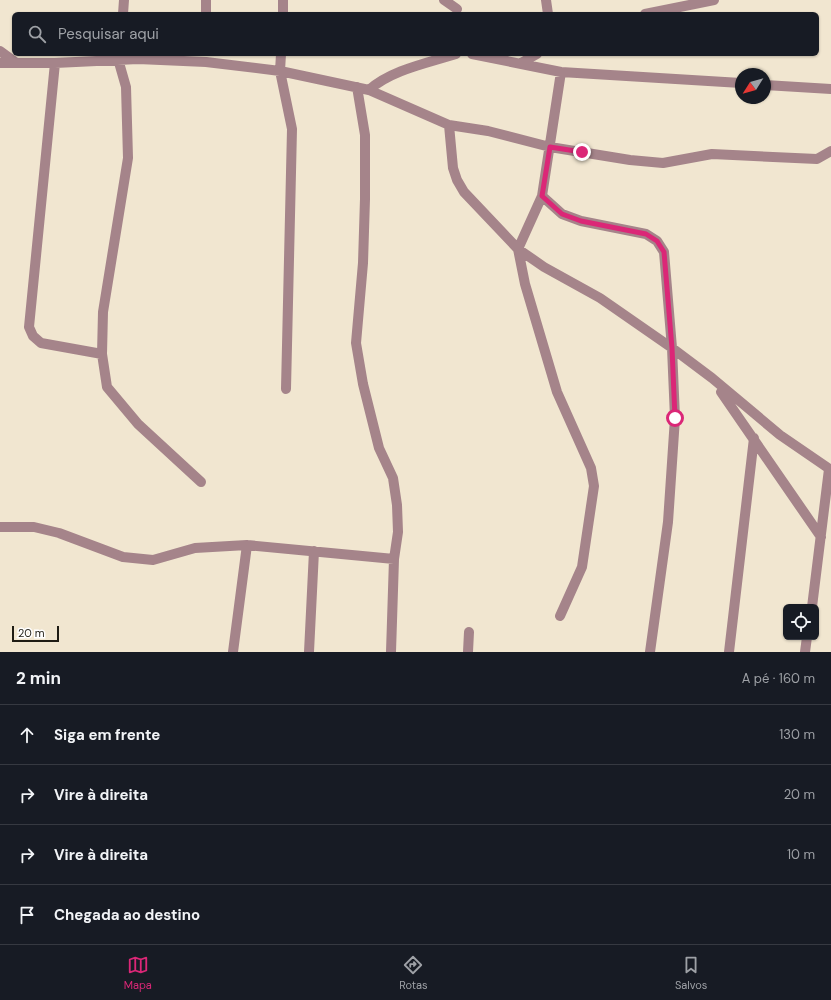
<!DOCTYPE html>
<html lang="pt">
<head>
<meta charset="utf-8">
<style>
	:root { --surface:#171b24; --page:#20242c; --text:#f1f3f6; --muted:#9ea1a6; --line:#363941; --accent:#db2777 }
	body { margin:0; font-family:"DM Sans",sans-serif; background:var(--page); color:var(--text) }
	.controls { position:absolute; right:12px; bottom:12px; display:grid; overflow:hidden; border-radius:6px; box-shadow:0 1px 3px #0004 }
	.controls button { width:36px; height:36px; display:grid; place-items:center; padding:0; border:0; border-bottom:1px solid var(--line); background:var(--surface); color:var(--text); font:20px sans-serif }
	.compass { position:absolute; left:735px; top:68px; width:36px; height:36px; border-radius:50%; background:var(--surface); box-shadow:0 1px 3px #0004; rotate:233deg }
	.scale { position:absolute; left:12px; bottom:10px; width:47px; box-sizing:border-box; padding-left:4px; border:2px solid #1f1c14; border-top:0; font-size:11px; line-height:14px; white-space:nowrap; color:#1f1c14; -webkit-text-stroke:3px #fff; paint-order:stroke }
	.stop { position:absolute; width:12px; height:12px; margin:-9px; border:3px solid #db2777; border-radius:50%; background:#fff }
	.stop.end { background:#db2777; border-color:#fff; box-shadow:0 1px 4px #0008 }
	.list { margin:0; padding:0; list-style:none }
	h2 { display:flex; justify-content:space-between; align-items:center; height:52px; margin:0; padding:0 16px; font-size:17px }
	h2 small { font-size:13px; font-weight:400; color:var(--muted) }
	.list li { display:grid; grid-template-columns:26px 1fr auto; gap:12px; align-items:center; box-sizing:border-box; height:60px; padding:0 16px; border-top:1px solid var(--line) }
	.list b { display:block; font-size:15px; white-space:nowrap }
	.list em { font-size:13px; font-style:normal; color:var(--muted) }
	.icon { flex:none; width:22px; height:22px; fill:none; stroke:currentColor; stroke-width:2; stroke-linecap:round; stroke-linejoin:round }
	.map { position:relative; flex:none; width:831px; height:652px; overflow:hidden }
	.search { position:absolute; background:var(--surface); box-shadow:0 1px 3px #0004; left:12px; right:12px; top:12px; height:44px; display:flex; align-items:center; gap:10px; box-sizing:border-box; padding:0 14px; border-radius:6px; color:var(--muted); font-size:15px }
	.sheet { height:292px; background:var(--surface) }
	nav { display:flex; justify-content:space-around; align-items:center; box-sizing:border-box; height:56px; border-top:1px solid var(--line); background:var(--surface); font-size:11px; color:var(--muted) }
	nav a { display:grid; justify-items:center; gap:2px }
	nav .on { color:var(--accent) }
	.map>svg:first-child { display:block }
</style>
</head>
<body>
<div class="map">
<svg width="831" height="652" viewBox="0 0 831 652">
	<rect width="100%" height="100%" fill="#f1e6d0"/>
	<g fill="none" stroke-linecap="round" stroke-linejoin="round">
		<path stroke="#a5848a" stroke-width="10" d="M 206,0 L 206,14
			M 444,0 L 457,9
			M 546,0 L 548,14
			M 123,14 L 124,0
			M 283,14 L 283,0
			M 645,14 L 714,0
			M 0,51 L 15,62
			M 119,54 L 118,59 L 126,87 L 128,158 L 103,312 L 102,354 L 107,387 L 138,424 L 201,482
			M 281,54 L 280,71 L 292,129 L 286,389
			M 472,54 L 561,72 L 741,83
			M 0,63 L 55,63 L 138,59 L 206,62 L 280,71 L 369,90 C 391,70 428,63 456,54
			M 55,63 L 29,327 L 33,336 L 41,343 L 102,354
			M 521,63 L 537,54
			M 765,85 L 831,89
			M 357,87 L 365,135 L 365,199 L 363,263 L 356,343 L 363,384 L 379,448 L 393,478 L 397,505 L 398,532 L 394,559 L 391,652
			M 369,90 L 449,125 L 488,131 L 550,147 L 630,160 L 663,163 L 712,154 L 817,159 L 831,151
			M 449,125 L 453,168 L 457,180 L 464,192 L 518,249 L 544,267 L 600,298 L 672,348 L 712,378 L 780,435 L 831,470
			M 542,196 L 562,214 L 581,221 L 646,234 L 657,241 L 664,252 L 672,348 L 675,418 L 668,522 L 650,652
			M 721,392 L 821,537
			M 0,527 L 34,527 L 59,533 L 123,557 L 153,560 L 195,548 L 247,545 L 394,559
			M 812,607 L 829,469
			M 560,616 L 582,567 L 594,486 L 591,468 L 557,392 L 525,284 L 518,249 L 542,196 L 561,72
			M 233,652 L 247,545
			M 309,652 L 314,551
			M 468,652 L 469,632
			M 729,652 L 754,438
			M 805,652 L 807,637"/>
	</g>
	<g fill="none" stroke-linecap="round" stroke-linejoin="round">
		<path stroke="#db2777" stroke-width="5" d="M 582,152 L 550,147 L 542,196 L 562,214 L 581,221 L 646,234 L 657,241 L 664,252 L 672,348 L 675,418"/>
	</g>
</svg>
<div class="controls">
<button><svg class="icon" aria-label="locate" viewBox="0 0 24 24"><circle cx="12" cy="12" r="6"/><path d="M12 2v4M12 18v4M2 12h4M18 12h4"/></svg></button>
</div>
<svg class="compass" viewBox="-18 -18 36 36"><path d="M0-13l5 13h-10z" fill="#e53935"/><path d="M0 13l5-13h-10z" fill="#9ea1a6"/></svg>
<div class="scale">20 m</div>
<div class="stop" style="left:675px;top:418px"></div>
<div class="stop end" style="left:582px;top:152px"></div>
<div class="search"><svg class="icon" aria-label="search" viewBox="0 0 24 24"><circle cx="10" cy="10" r="6"/><path d="M15 15l6 6"/></svg>Pesquisar aqui</div>
</div>
<section class="sheet">
<h2>2 min<small>A pé · 160 m</small></h2>
<ul class="list">
<li><svg class="icon" aria-label="ahead" viewBox="0 0 24 24"><path d="M12 20V5M6 11l6-6 6 6"/></svg><div><b>Siga em frente</b></div><em>130 m</em></li>
<li><svg class="icon" aria-label="right" viewBox="0 0 24 24"><path d="M7 20v-9h11M14 6l5 5-5 5"/></svg><div><b>Vire à direita</b></div><em>20 m</em></li>
<li><svg class="icon" aria-label="right" viewBox="0 0 24 24"><path d="M7 20v-9h11M14 6l5 5-5 5"/></svg><div><b>Vire à direita</b></div><em>10 m</em></li>
<li><svg class="icon" aria-label="arrive" viewBox="0 0 24 24"><path d="M6 21V4h12l-3 4 3 4H6"/></svg><div><b>Chegada ao destino</b></div></li>
</ul>
</section>
<nav>
<a class="on"><svg class="icon" aria-label="map" viewBox="0 0 24 24"><path d="M3 6l6-2 6 2 6-2v14l-6 2-6-2-6 2zM9 4v14M15 6v14"/></svg>Mapa</a>
<a><svg class="icon" aria-label="directions" viewBox="0 0 24 24"><path d="M12 3l9 9-9 9-9-9zM9 14v-3h6M13 9l2 2-2 2"/></svg>Rotas</a>
<a><svg class="icon" aria-label="saved" viewBox="0 0 24 24"><path d="M7 4h10v16l-5-4-5 4z"/></svg>Salvos</a>
</nav>
</body>
</html>
